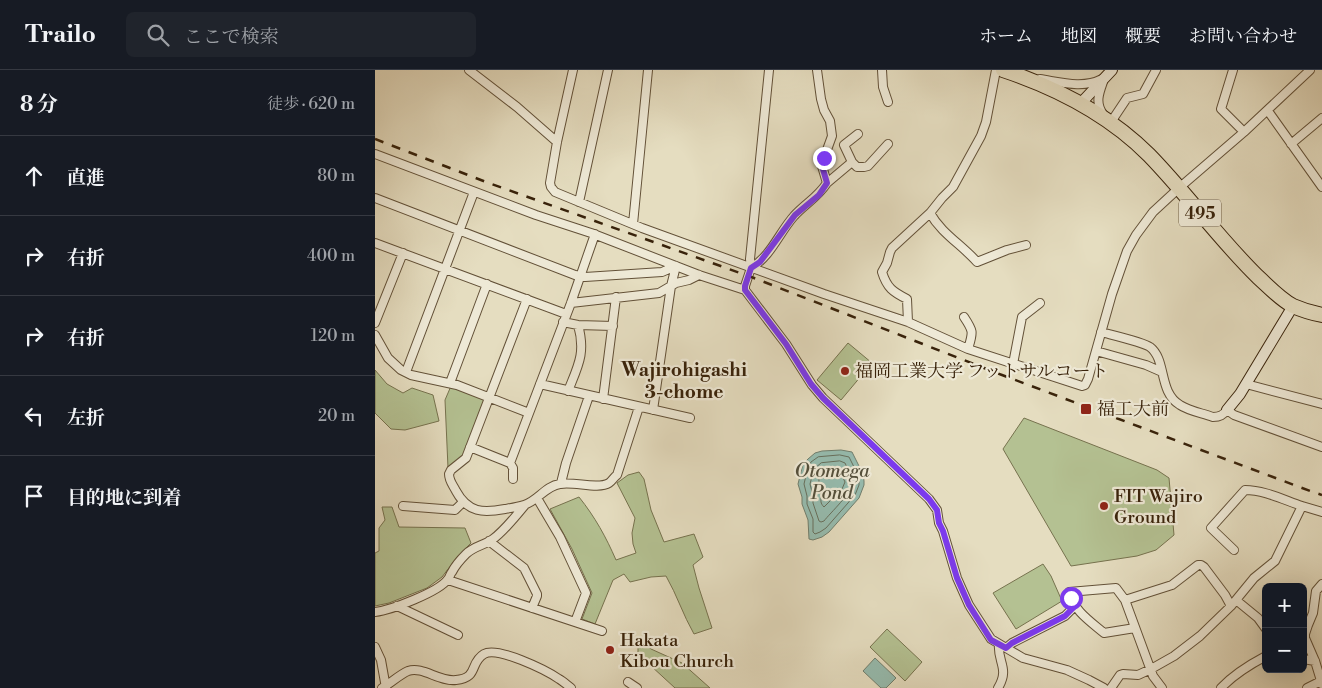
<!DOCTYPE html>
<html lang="ja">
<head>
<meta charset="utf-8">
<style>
	:root { --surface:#171b24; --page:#20242c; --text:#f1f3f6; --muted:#9ea1a6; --line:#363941 }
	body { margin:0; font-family:"Libre Bodoni","Noto Serif JP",serif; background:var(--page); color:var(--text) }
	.controls { position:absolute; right:15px; bottom:15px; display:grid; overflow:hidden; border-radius:8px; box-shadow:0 5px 20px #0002 }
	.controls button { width:45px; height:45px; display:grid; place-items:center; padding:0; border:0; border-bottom:1px solid var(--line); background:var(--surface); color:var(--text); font:25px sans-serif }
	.stop { position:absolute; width:15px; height:15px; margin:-11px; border:4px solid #7c3aed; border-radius:50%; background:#fff }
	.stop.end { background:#7c3aed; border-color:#fff; box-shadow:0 1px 5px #0008 }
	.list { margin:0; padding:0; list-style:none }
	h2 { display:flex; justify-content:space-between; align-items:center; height:65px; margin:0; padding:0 20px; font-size:21px }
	h2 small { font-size:16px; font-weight:400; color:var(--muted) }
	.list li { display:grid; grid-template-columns:32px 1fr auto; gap:15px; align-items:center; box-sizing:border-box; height:80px; padding:0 20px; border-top:1px solid var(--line) }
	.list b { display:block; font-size:19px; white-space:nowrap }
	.list em { font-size:16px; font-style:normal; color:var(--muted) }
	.icon { flex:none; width:28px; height:28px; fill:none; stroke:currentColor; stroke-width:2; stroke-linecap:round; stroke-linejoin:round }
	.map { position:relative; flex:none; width:947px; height:618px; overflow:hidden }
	header { display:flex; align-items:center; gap:30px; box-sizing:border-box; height:70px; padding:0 25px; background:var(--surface); border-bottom:1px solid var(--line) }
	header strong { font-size:24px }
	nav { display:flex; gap:28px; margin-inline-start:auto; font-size:18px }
	.search { width:350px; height:45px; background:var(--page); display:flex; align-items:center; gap:12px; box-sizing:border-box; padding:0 18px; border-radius:8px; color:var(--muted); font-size:19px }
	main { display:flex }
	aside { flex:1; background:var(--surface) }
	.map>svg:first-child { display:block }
</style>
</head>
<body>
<header>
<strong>Trailo</strong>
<div class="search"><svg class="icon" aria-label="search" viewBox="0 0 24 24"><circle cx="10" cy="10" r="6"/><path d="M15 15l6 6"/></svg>ここで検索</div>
<nav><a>ホーム</a><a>地図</a><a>概要</a><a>お問い合わせ</a></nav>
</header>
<main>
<aside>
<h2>8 分<small>徒歩 · 620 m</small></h2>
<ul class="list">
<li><svg class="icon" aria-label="ahead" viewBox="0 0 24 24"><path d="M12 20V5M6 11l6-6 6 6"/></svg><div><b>直進</b></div><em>80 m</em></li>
<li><svg class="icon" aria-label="right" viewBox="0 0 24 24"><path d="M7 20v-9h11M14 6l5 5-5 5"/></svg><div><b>右折</b></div><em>400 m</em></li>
<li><svg class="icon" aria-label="right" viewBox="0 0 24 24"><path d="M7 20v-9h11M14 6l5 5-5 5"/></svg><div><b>右折</b></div><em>120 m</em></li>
<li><svg class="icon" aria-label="left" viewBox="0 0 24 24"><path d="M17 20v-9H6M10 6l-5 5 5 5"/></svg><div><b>左折</b></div><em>20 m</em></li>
<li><svg class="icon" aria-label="arrive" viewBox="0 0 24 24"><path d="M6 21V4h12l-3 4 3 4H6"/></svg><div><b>目的地に到着</b></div></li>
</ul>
</aside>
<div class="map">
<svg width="947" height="618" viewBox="0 0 947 618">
	<rect width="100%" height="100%" fill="#e5ddc0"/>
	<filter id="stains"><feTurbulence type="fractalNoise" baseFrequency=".004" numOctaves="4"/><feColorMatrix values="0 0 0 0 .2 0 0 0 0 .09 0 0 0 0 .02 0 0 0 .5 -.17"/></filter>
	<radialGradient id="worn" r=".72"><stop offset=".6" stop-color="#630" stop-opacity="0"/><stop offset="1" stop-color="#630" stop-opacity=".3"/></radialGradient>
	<path fill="#b4c192" stroke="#76724e" d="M 473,273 L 497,293 L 466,330 L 442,310 Z
		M 0,300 L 12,314 L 28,323 L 37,318 L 58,325 L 64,351 L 30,360 L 16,359 L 0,343 Z
		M 76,316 L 111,329 L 90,387 L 73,398 L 70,330 Z
		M 649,348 L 782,400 L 794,408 L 799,465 L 781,480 L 762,486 L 696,496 L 628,379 Z
		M 264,402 L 269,409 L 276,440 L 289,472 L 319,464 L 328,487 L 318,495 L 324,518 L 337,558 L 319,564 C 308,545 302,525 291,506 L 276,507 L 255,512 L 249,504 L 238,510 L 220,554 L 207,549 L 217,523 L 197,479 L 175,439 L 204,427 C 220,447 231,467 241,490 L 261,483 L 258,474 L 257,463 L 260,448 L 242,413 L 253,405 Z
		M 7,437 L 17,437 L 24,457 L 90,458 L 96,473 L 83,486 L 67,507 L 52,518 L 14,533 L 0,536 L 0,483 L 4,481 L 4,458 L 10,450 Z
		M 668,494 L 676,506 L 687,531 L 641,559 L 618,523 Z
		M 512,559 L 547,592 L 530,611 L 495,577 Z
		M 263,569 L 276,579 L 307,593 L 335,618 L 300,618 L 263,584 Z"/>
	<path fill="#96bcaf" stroke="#707e6d" d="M 466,380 L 477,382 L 488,404 L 489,411 L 489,415 L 484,428 L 454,462 L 447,467 L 438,470 L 434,469 L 433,450 L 427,434 L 427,427 L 423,414 L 428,394 L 433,389 L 440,383 L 447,381 Z
		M 500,588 L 521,608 L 511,618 L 506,618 L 488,601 Z"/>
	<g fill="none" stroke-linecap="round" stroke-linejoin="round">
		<path stroke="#676f5c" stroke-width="1" d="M 465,385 L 474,387 L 483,405 L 484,411 L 484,415 L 480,425 L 451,458 L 445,462 L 440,464 L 438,462 L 438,449 L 432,434 L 432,426 L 429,414 L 433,397 L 436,392 L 443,387 Z
			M 465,391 L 470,393 C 472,398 478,406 478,412 C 478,422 455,443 449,451 L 446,452 L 444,451 L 438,433 L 438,426 L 435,414 L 439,399 L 446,393 Z
			M 450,399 L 464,399 L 470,412 L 467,419 L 449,437 C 445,433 446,431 446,426 C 445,417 440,406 450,399 Z"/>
		<g stroke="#635138" stroke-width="10">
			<path id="street" d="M 94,0 L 142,37 L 182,72
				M 198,0 L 182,72 L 175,113 L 176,117 L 180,122 L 267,158 L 449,224 L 533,252 L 593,279 L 707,316 L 710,315 L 713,309 L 737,224 L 752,181 L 761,165 L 778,142 L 804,118 L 869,62 L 935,0
				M 394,0 L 375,189 L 376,198 L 370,216 L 370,220 L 411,274 L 437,315 L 448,328 L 554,429 L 562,440 L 564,453 L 568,461 L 582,508 L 594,535 L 616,569 L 648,588 L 692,600 L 714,610 L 729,618
				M 507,0 L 508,17 L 513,32
				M 858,0 L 846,39 L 869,62
				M 665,9 C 685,12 708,19 727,9
				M 728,12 C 724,23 720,33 728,44
				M 893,41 L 947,117
				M 736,52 L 752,28 L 768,24 L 781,0
				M 916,74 L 947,48
				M 0,84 L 161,145 L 216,163 L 324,205 L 370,220
				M 477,92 L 469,75 L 483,64
				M 452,113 L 477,92 L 482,97 L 489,97 L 493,96 L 513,74
				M 0,128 L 200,205 L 210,207 L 287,202 L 301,196
				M 204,132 L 233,0
				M 555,143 C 566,163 587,175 602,192 L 632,180 L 651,175
				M 258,154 L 273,0
				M 0,173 L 191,244
				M 376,198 C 396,186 404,163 419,146 C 431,133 442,128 452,113 L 447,96 L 449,88 L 457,66 L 455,51 L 449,40 L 446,29 L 442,0
				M 152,229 L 91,388 L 76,400 L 74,404 C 74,411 78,415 81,421 C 93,443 108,443 130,439 C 136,438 143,437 149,435 C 163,431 170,416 185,414 C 199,411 223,420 234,413 C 237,411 239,407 242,405 L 264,337
				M 196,233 L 284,223 L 301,213 L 314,210 L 324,205
				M 589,247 C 599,262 598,262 593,279
				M 188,252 L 203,255 L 238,256
				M 533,252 L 532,229 C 518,222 512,218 507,202 L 512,193 L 515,182 L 517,178 L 555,143 L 567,128 L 578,117 L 606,66 L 611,52 L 621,0
				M 0,253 L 28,183
				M 726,262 C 737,265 768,272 775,277 C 792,290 783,322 805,335 C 814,341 827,343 838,347 C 845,347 848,345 852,340 L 859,345 L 947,377
				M 0,265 L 13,288 L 26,300 L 36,305 L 82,315 L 154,343
				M 721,281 L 771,295 L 787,302
				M 638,294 L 647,247 L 665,233
				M 31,302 L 99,122
				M 75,313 L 112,214
				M 165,314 L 315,348
				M 871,314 L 947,334
				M 193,321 C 203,296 211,283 203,255
				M 228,329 L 241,227
				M 278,340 L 296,216 L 301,196
				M 95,377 L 135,393
				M 138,409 L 138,398 L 135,393 L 196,233 L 220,164
				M 186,413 L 191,393 L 214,326
				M 162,428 L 185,467 L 211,523 L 200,552
				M 28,436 L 80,440 L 88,432
				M 114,471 L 149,498 L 162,524 L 162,526 L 157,538
				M 859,480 L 836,458 L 870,420 C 889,420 909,430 927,436
				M 73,510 L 227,561
				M 947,514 L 941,521 L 938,543 L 933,555 L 930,564 L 930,568 L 940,591 L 947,614
				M 750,530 L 797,515 L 823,495 L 826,495 L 829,497 L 850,525 L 856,536
				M 861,530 L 883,548 L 891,559
				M 22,536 L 83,565
				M 0,542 C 16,540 64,522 73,509 C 75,507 75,504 77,502 C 80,496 86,489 91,484 C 99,476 110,475 118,469 C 129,461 141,446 150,435
				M 760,558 L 729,563 C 715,551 699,541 694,522 L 741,518 L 750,530 L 778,606 L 787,618
				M 0,577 L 6,590 L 11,618
				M 631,578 L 637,573 L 690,546 L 700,536
				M 928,589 L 940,591
				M 253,612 L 262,618
				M 7,618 C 16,613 24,605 33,601 C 48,596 64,612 81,610 C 104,608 94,593 109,584 C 122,576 171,600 184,609 C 188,611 192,615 196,618
				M 623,618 C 635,598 622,592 624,574
				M 736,618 L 745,605 L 748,604 L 763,605 L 776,599 L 799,586 L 825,566 L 856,536 L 879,508 L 900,491 L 927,436 L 947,442
				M 846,618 C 859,604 874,595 891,586
				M 932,618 L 946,611"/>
		</g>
		<g stroke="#38220a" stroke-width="12">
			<path id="secondary" d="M 706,33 L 737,0
				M 852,340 L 865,324 L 918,236"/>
		</g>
		<g stroke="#38220a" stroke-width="16">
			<path id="highway" d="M 628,0 C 682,18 733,44 774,85 C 812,124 844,169 883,207 C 894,217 905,229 918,236 C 927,240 937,243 947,245"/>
		</g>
		<use href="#street" stroke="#eee9d6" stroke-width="8"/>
		<use href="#secondary" stroke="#eee9d6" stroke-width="10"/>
		<use href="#highway" stroke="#e5ddc0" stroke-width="14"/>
		<path stroke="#38220a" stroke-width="2.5" stroke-dasharray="9 9" stroke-linecap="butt" d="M 0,69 L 111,112 L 379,208 L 627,305 L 935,421 L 947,425"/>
	</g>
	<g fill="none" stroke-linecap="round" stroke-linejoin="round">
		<path stroke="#7c3aed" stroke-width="6" d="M 449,88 L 447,96 L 452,113 L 444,125 L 420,145 L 385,192 L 376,198 L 370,216 L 370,220 L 411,274 L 436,314 L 448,328 L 554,429 L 562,440 L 564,453 L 568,461 L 582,508 L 594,535 L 616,570 L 631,578 L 637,573 L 690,546 L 700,536 L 696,528"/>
	</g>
	<g fill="#8f2418" stroke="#eee9d6" stroke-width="2">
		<circle cx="470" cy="301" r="5"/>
		<rect x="705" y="333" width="12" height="12" rx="2.5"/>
		<circle cx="729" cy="436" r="5"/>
		<circle cx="235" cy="580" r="5"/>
	</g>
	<g text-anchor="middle" stroke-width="4.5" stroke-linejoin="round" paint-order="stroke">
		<rect fill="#eee9d6" stroke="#6f5e47" stroke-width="1" x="804" y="129.5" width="42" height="27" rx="4"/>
		<g font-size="16" font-weight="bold" fill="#38220a">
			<text x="825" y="149">495</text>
		</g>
		<g font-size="18" fill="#38220a" stroke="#eee9d6" text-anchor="start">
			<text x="480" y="307">福岡工業大学 フットサルコート</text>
			<text x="722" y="345">福工大前</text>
			<text x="739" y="432">FIT Wajiro<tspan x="739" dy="21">Ground</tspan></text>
			<text x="245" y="576">Hakata<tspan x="245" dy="21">Kibou Church</tspan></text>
		</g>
		<g font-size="19" font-weight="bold" fill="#38220a" stroke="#eee9d6">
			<text x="309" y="306">Wajirohigashi<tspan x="309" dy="22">3-chome</tspan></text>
		</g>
		<g font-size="19" font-style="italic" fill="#54503c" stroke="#eee9d6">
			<text x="457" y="407">Otomega<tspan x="457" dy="22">Pond</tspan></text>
		</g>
	</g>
	<rect width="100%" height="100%" filter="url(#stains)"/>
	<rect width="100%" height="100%" fill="url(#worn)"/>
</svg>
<div class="controls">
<button>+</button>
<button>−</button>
</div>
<div class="stop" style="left:696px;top:528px"></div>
<div class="stop end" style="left:449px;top:88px"></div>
</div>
</main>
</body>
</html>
